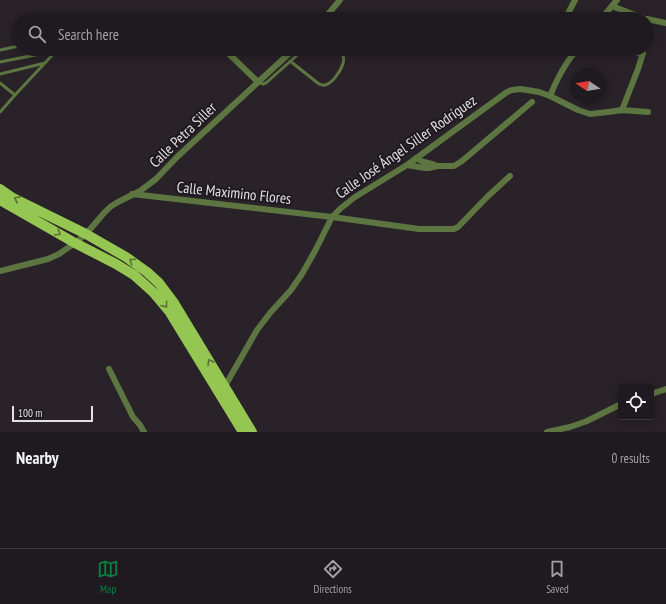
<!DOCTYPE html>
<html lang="en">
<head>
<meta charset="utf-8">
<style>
	:root { --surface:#1f1a1f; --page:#272328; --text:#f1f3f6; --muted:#a1a1a4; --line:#3c383d; --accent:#0b8043 }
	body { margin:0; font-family:"PT Sans Narrow",sans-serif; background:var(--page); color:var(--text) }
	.controls { position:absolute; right:12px; bottom:12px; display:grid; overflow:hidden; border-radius:4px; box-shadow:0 2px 10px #0003 }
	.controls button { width:36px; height:36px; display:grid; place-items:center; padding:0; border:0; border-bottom:1px solid var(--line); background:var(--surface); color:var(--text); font:20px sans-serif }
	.compass { position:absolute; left:570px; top:68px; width:36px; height:36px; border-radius:50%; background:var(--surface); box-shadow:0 2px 10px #0003; rotate:282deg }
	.scale { position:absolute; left:12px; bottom:10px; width:81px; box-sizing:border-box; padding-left:4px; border:2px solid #e4dfe4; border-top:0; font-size:11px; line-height:14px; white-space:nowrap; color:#e4dfe4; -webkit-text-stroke:3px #1f1920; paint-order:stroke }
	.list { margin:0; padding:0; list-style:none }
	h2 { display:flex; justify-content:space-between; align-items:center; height:52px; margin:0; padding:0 16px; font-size:17px }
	h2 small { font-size:13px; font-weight:400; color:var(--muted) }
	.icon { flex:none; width:22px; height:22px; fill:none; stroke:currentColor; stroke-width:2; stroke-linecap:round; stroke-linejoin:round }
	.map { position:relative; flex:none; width:666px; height:432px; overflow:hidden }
	.search { position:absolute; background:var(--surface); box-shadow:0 2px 10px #0003; left:12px; right:12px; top:12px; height:44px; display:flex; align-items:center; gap:10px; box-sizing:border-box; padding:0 14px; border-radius:22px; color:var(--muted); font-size:15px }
	.sheet { height:116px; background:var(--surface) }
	nav { display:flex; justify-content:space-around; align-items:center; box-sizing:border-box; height:56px; border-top:1px solid var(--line); background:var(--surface); font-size:11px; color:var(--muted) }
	nav a { display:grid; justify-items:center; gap:2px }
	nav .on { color:var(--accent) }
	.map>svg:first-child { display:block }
</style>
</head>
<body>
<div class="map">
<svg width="666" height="432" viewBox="0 0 666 432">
	<rect width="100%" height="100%" fill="#292229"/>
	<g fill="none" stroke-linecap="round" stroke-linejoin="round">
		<path stroke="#5d7540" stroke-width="3" d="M 86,19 L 87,18
			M 0,50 L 19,46
			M 290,61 L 319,84 C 321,84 323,86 325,85 C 334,83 348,62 342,54 C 339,51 334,50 330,49
			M 0,62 L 55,51
			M 0,74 L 45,63
			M 258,82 L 263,84 L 266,83 L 304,49
			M 0,83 L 15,95
			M 0,112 L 15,95 L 58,49"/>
		<path stroke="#5d7540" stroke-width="6" d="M 612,6 L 645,19
			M 324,19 L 340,0
			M 565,19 L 575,0
			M 601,19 L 617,0
			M 647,19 L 666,23
			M 224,49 L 258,82
			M 599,49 L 613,51 L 643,53 L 638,69 L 622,110
			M 550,96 C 557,79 565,62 578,49
			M 416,158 C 422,163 430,162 437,166
			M 407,165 L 425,168 L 429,168 L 437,166 L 454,166 L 462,161 L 532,102
			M 132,194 L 332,217 L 419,229 L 454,229 L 458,227 L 487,197 L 510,176
			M 0,271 L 48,259 L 59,254 L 75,243 L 86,234 L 104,213 L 110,207 L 118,202 L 140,191 L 156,179 L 177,157 L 294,49
			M 109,369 L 133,417 L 140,425 L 144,432
			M 225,386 L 257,330 L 270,313 L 291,290 L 302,274 L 315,251 L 332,217 L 341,208 L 355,197 L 407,165 L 507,92 L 512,90 L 521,89 L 539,92 L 550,96 L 578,110 L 590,114 L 608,112 L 622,110 L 648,112
			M 651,394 L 666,389
			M 547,432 L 570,427 L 587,421 L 621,404"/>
		<path stroke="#95c651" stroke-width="10" d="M 0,189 L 13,198 L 86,234 L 126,257 L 147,272 L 159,283 L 174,303 L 252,432
			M 0,200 L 75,243 L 116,264 L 134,275 L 153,292 L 169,311 L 243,432"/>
	</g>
	<defs><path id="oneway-chevron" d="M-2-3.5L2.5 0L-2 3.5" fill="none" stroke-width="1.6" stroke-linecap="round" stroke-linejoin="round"/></defs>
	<g stroke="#5a7038">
		<use href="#oneway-chevron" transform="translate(17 199) rotate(-152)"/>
		<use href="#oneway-chevron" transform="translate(58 233) rotate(30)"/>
		<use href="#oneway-chevron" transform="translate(132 261) rotate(-146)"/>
		<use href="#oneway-chevron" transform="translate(165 305) rotate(53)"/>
		<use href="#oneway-chevron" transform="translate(210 362) rotate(-121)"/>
	</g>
	<g text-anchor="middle" stroke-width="4" stroke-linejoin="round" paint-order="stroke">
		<g font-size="15" fill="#e4dfe4" stroke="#1f1920">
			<text transform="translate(183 135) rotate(-44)" y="5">Calle Petra Siller</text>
			<text transform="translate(406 147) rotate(-35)" y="5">Calle José Ángel Siller Rodríguez</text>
			<text transform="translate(234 193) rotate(6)" y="5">Calle Maximino Flores</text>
		</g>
	</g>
</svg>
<div class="controls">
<button><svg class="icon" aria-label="locate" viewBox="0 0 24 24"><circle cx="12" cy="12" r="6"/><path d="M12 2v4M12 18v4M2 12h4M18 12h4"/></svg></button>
</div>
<svg class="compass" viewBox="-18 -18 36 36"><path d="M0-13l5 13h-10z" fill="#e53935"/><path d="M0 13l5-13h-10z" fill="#a1a1a4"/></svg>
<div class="scale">100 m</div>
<div class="search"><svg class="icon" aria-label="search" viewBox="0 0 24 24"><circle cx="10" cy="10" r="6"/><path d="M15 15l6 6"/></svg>Search here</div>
</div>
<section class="sheet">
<h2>Nearby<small>0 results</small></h2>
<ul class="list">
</ul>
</section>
<nav>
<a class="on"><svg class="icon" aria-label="map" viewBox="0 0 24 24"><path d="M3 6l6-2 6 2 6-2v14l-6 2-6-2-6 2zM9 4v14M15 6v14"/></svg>Map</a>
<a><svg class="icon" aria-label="directions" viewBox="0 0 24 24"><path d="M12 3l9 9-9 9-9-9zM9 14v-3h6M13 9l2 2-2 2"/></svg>Directions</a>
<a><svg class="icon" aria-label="saved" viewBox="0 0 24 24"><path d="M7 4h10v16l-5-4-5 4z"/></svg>Saved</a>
</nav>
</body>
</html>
